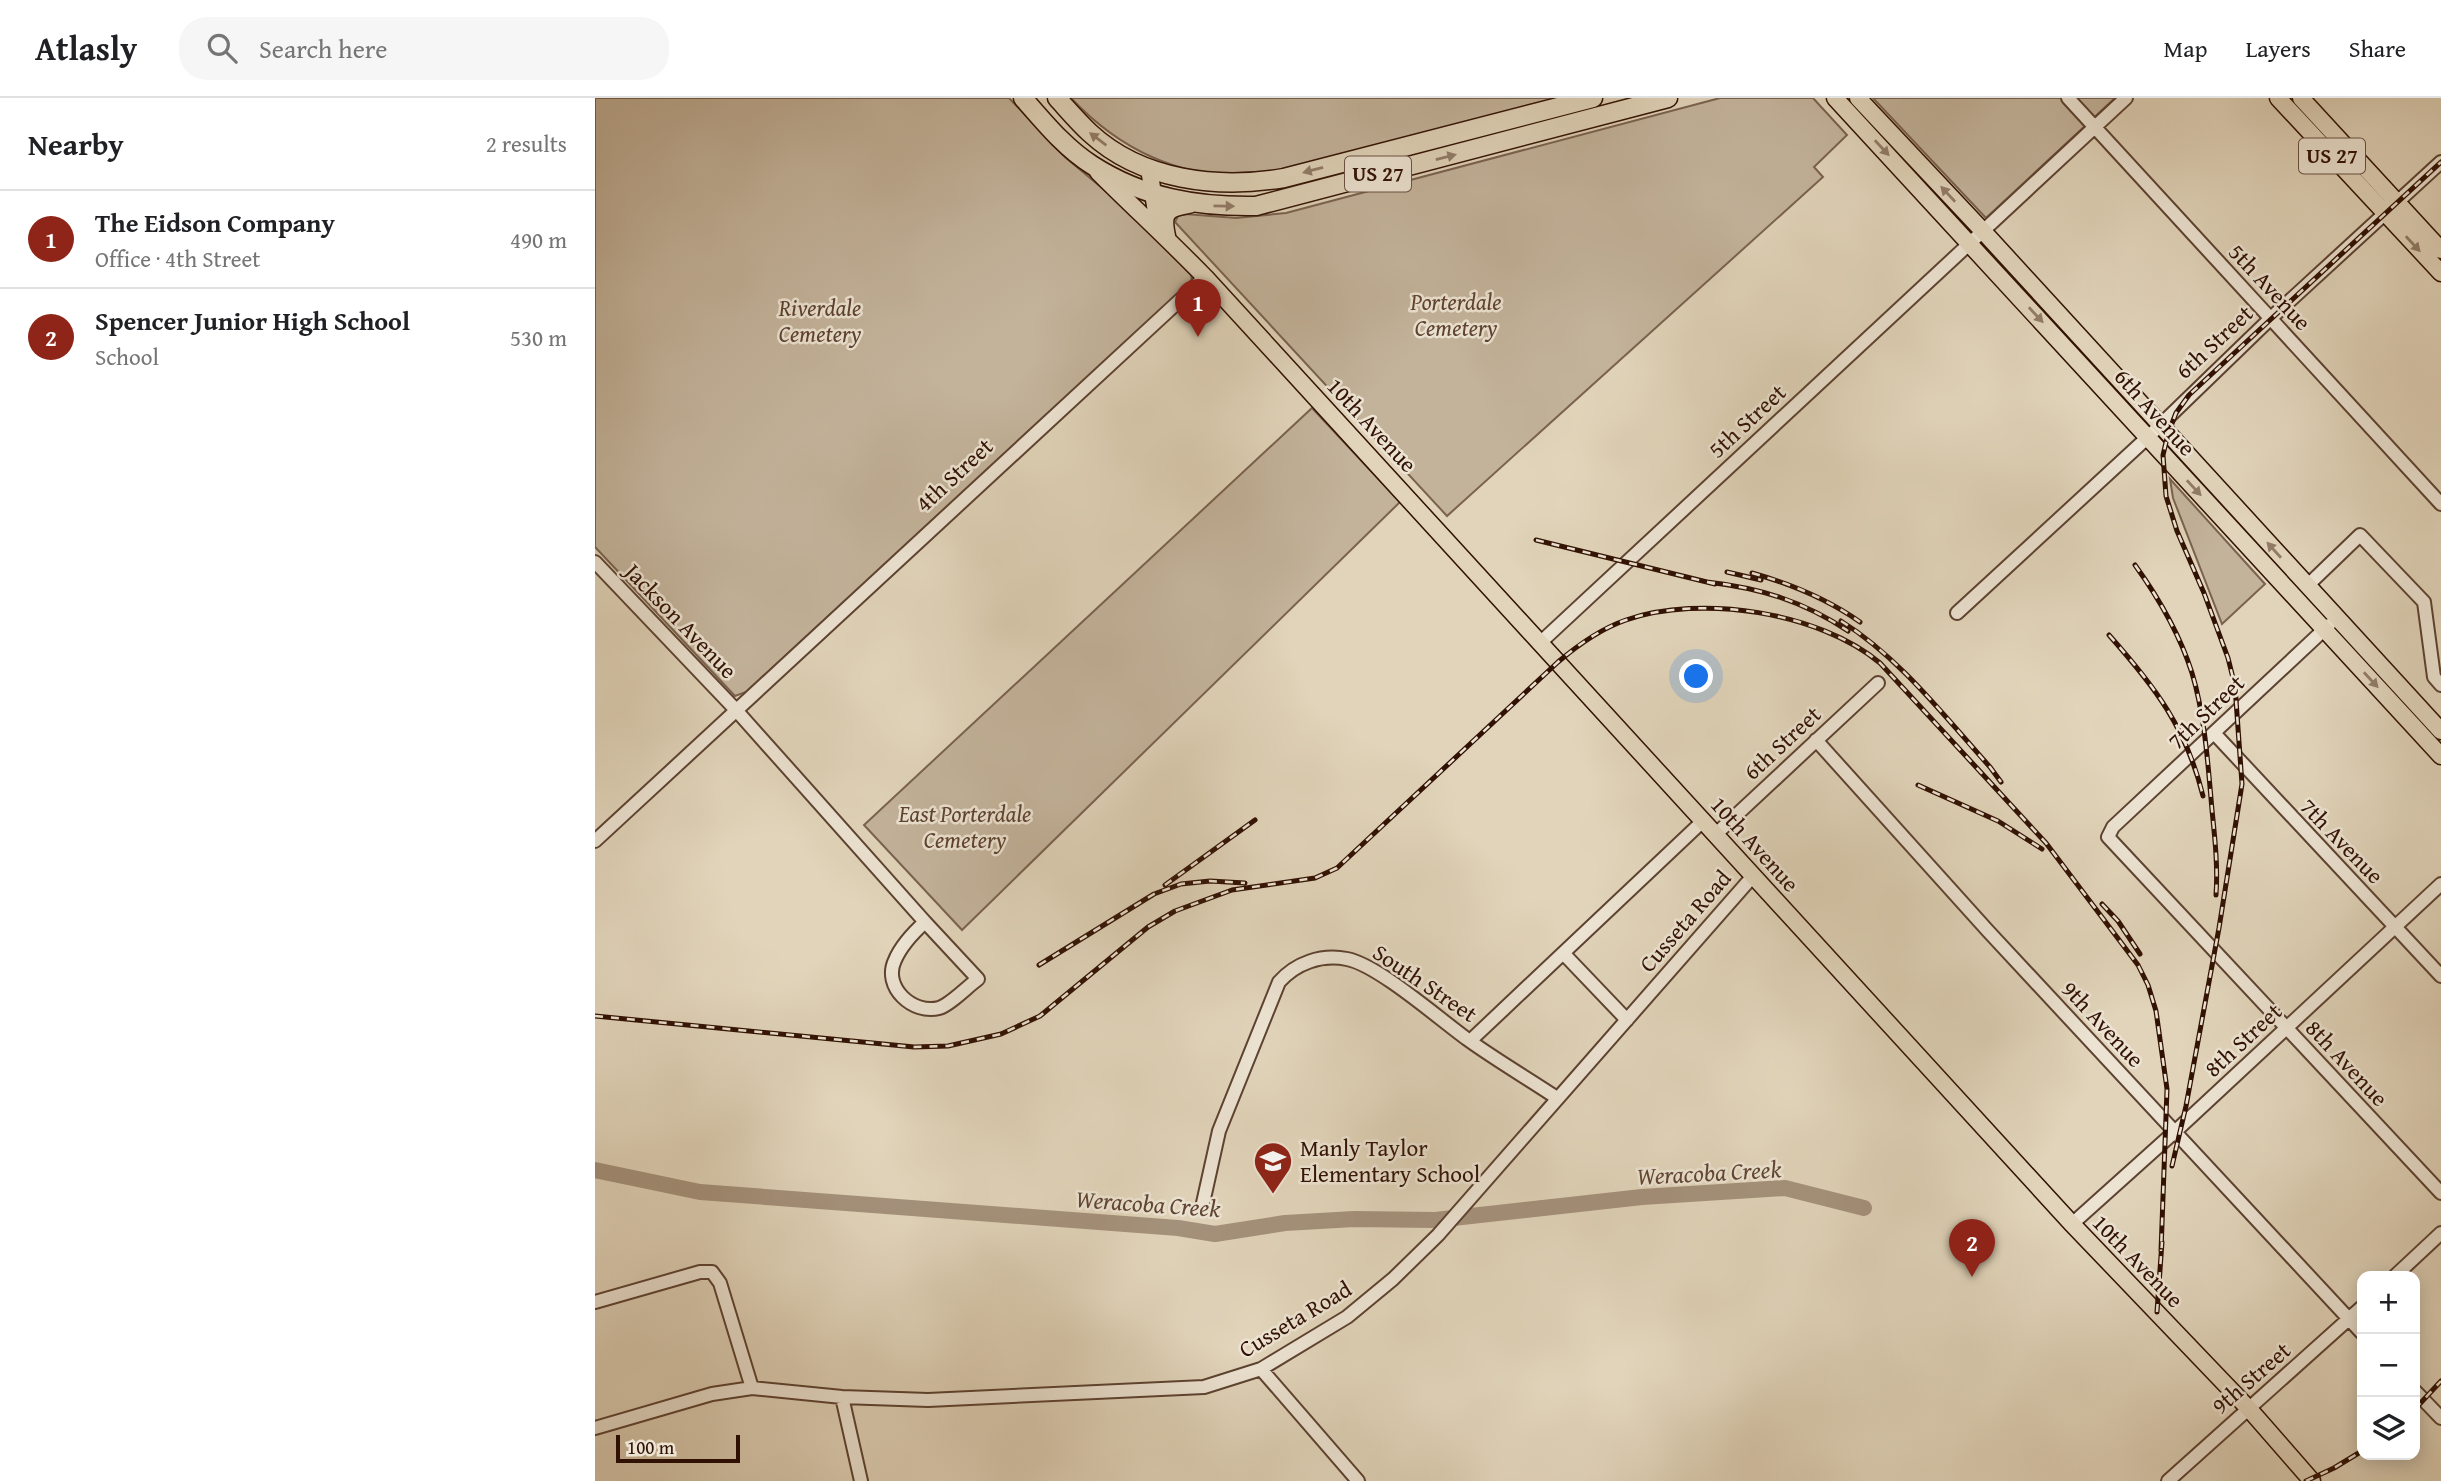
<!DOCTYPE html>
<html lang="en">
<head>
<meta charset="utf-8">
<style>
	:root { --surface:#fff; --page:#f6f6f6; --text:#202124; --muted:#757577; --line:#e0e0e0; --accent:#8f2418 }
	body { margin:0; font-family:"Gentium Book Plus",serif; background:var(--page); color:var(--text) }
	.controls { position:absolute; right:21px; bottom:21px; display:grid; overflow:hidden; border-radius:14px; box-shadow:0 4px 18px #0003 }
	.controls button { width:63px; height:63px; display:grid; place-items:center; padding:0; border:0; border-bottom:2px solid var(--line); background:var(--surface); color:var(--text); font:35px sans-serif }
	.scale { position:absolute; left:21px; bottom:18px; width:124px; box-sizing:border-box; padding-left:7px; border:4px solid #311103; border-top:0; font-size:19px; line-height:24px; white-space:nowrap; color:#311103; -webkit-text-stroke:5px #ece3d2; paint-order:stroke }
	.you { position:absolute; left:1102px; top:579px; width:24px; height:24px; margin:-18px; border:5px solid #fff; border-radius:50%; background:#1a73e8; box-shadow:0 0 0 10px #1a73e833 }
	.badge { display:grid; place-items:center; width:46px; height:46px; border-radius:50%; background:var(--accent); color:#fff; font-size:23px; font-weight:700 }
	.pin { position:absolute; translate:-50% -58px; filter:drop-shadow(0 2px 4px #0008) }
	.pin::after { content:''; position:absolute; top:37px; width:24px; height:21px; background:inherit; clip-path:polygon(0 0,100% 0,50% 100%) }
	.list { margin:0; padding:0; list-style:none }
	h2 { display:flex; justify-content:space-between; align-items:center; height:91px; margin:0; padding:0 28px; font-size:30px }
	h2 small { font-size:23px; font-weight:400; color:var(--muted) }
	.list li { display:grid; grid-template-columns:46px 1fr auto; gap:21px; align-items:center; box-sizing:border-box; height:98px; padding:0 28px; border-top:2px solid var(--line) }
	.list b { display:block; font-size:26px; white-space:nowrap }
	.list p { margin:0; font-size:23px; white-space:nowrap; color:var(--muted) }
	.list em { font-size:23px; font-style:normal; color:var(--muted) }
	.icon { flex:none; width:38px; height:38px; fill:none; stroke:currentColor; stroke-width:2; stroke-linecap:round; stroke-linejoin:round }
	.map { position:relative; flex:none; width:1846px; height:1383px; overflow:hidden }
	header { display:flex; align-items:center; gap:42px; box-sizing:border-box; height:98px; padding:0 35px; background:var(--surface); border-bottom:2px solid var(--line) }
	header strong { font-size:33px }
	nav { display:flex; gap:38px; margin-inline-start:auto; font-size:24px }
	.search { width:490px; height:63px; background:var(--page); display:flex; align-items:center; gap:18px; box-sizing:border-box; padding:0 24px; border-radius:28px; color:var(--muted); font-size:26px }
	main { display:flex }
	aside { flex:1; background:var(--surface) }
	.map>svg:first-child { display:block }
</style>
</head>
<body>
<header>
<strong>Atlasly</strong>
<div class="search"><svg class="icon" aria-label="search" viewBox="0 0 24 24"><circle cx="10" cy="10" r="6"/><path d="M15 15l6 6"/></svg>Search here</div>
<nav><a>Map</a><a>Layers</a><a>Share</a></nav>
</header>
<main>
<aside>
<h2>Nearby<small>2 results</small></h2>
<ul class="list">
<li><span class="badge">1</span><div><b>The Eidson Company</b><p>Office · 4th Street</p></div><em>490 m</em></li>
<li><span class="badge">2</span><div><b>Spencer Junior High School</b><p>School</p></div><em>530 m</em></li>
</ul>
</aside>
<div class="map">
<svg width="1846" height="1383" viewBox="0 0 1846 1383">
	<rect width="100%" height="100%" fill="#e1d4ba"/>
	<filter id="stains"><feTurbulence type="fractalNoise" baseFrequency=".00286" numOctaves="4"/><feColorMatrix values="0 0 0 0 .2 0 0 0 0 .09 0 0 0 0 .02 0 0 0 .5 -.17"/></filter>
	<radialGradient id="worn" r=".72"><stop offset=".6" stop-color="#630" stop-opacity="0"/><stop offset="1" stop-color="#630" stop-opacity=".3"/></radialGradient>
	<path fill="#c3b39b" stroke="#7a624f" stroke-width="2" d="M 0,0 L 414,0 L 470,59 L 538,116 L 596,177 L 597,183 L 151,594 L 140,598 L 0,449 Z
		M 476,0 L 964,0 C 906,16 848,30 790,45 C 746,56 701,72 655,76 C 585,82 523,50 476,0 Z
		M 1125,0 L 1218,0 L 1252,37 L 1219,69 L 1228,79 L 852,418 L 580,124 L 583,118 L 590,116 L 641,120 L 691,115 Z
		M 1278,0 L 1520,0 L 1391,120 Z
		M 717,310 L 805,404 L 367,832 L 269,727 Z
		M 1575,381 L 1670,486 L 1627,526 L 1578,400 Z"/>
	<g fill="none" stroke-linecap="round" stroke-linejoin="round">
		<path stroke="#a5927c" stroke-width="16" d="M 0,1072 L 105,1094 L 583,1130 L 620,1136 L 690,1125 L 759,1121 L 840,1122 L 1047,1099 L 1190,1090 L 1269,1110"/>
		<g stroke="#5d4231" stroke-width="16">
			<path id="minor" d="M 1473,0 L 1846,406
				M 0,464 L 141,612 L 330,824
				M 1712,488 L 1765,437 L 1829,504 L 1839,579 L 1846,587
				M 1362,515 L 1553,339 L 1676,220 L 1846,64
				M 1734,527 L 1518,729 L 1513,739 L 1846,1095
				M 946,544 L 1531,0
				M 1619,635 L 1846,878
				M 1221,642 L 1393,833 L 1767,1235
				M 1121,736 L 1283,585
				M 0,743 L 610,179
				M 330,824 L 383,881 C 373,888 355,907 344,910 C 318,917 287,889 300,862 C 306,848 319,834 330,824 Z
				M 968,855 L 1032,922
				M 875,943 L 1109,722
				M 608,1105 L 624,1033 L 684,884 C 701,865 726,856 752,861 C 783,867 843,920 872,941 C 901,962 932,980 962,1000
				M 1477,1126 L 1585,1029 L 1846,786
				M 1800,1178 L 1846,1135
				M 0,1204 L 105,1174 L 117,1174 L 125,1185 L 157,1290
				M 666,1271 L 763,1383
				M 1820,1293 L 1846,1320
				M 247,1299 L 266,1383
				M 0,1330 L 117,1296 L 157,1290 L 247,1299 L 333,1302 L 609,1289 L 666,1271 L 752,1219 L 798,1181 L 843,1137 L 1158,778
				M 1573,1383 L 1767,1209"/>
		</g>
		<g stroke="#311103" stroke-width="19">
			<path id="major" d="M 1240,0 L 1846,658
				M 1263,0 L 1387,132 L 1846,633
				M 1683,0 L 1846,175
				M 1706,0 L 1846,152
				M 554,71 L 563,126 L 569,136
				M 503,74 C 538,109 575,143 610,179 L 1477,1126 L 1655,1312 L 1717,1383"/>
		</g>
		<g stroke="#311103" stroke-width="21">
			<path id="highway" d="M 428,0 C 449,24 470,50 497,67 C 548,100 603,109 661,108 L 1073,0
				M 462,0 C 473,12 484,25 495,35 C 547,83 623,91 689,80 L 998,0
				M 571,138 C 566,114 571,110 594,106"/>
		</g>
		<use href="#minor" stroke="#ece3d2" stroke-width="12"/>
		<use href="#major" stroke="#e1d4ba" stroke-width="16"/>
		<use href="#highway" stroke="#e1d4ba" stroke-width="18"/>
		<g stroke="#311103" stroke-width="5">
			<path id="rail" d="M 941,442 L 1120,486
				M 1540,467 C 1563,499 1585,537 1597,575 C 1610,618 1613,667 1617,712 C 1620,741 1623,769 1621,797
				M 1132,474 L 1166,482
				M 1157,475 C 1196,486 1231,500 1265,524
				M 1112,484 C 1165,490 1208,503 1253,533
				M 1246,523 C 1305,560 1349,618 1395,669 L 1406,684
				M 1514,537 C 1560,589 1591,629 1608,698
				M 1323,687 L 1403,723 L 1447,751
				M 570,787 L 660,722
				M 1507,806 L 1523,823 L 1545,856
				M 444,867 L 559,796 L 586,786 L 615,783 L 650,785
				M 0,918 L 319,949 L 353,948 L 406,936 L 445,918 L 553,829 L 580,813 L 637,792 L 720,780 L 742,770 L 963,564 C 983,547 1005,531 1031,522 C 1106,496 1224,514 1285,565 L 1451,745 L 1543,867 L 1553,887 L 1561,913 L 1572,991 L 1566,1153
				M 1577,1068 L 1591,1008 L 1624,830 L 1647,686 L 1640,588 L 1633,560 L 1609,495 L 1582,433 L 1571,398 L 1568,357 L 1573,336 L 1581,315 L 1594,297 L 1846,64
				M 1562,1214 L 1567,1144
				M 1820,1311 L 1846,1283
				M 1711,1383 L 1739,1370 L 1767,1353"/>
		</g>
		<use href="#rail" stroke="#ece3d2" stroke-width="2.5" stroke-dasharray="8" stroke-linecap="butt"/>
	</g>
	<defs><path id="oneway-solid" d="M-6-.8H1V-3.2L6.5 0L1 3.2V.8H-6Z" transform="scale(1.75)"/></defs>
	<g fill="#927c68">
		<use href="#oneway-solid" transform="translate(503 41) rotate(-143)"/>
		<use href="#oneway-solid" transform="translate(1287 50) rotate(47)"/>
		<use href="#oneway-solid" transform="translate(851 59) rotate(-14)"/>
		<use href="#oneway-solid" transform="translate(718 72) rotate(165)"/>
		<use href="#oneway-solid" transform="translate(1353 96) rotate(-133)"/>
		<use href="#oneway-solid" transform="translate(629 108) rotate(1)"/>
		<use href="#oneway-solid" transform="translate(1818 146) rotate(47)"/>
		<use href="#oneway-solid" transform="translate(1441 217) rotate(47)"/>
		<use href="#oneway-solid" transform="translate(1599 390) rotate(47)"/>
		<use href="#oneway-solid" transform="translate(1679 452) rotate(-132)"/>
		<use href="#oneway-solid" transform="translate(1776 582) rotate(47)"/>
	</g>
	<defs>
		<g id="school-pin" transform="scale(2.0125)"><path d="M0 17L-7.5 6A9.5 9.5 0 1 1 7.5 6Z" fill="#8f2418" stroke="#ece3d2"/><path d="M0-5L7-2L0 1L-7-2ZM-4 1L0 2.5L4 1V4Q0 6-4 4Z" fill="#fff"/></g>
	</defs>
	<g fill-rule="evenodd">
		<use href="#school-pin" x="678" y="1063"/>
	</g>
	<g text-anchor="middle" stroke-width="5" stroke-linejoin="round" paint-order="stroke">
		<g fill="#ece3d2" stroke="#695041" stroke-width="2">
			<rect x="1704" y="40.5" width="66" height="35" rx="5"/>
			<rect x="750" y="58.5" width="66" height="35" rx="5"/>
		</g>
		<g font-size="21" font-weight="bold" fill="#311103">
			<text x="1737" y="65">US 27</text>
			<text x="783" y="83">US 27</text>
		</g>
		<g font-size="23" fill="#311103" stroke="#ece3d2">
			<text transform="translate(1675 189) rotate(47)" y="8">5th Avenue</text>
			<text transform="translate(1619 244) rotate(-43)" y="8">6th Street</text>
			<text transform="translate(1560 314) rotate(48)" y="8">6th Avenue</text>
			<text transform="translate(1152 323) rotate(-43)" y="8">5th Street</text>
			<text transform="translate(777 327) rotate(47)" y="8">10th Avenue</text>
			<text transform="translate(359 377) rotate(-43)" y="8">4th Street</text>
			<text transform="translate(86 523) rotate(46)" y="8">Jackson Avenue</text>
			<text transform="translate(1611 614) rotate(-44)" y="8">7th Street</text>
			<text transform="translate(1187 645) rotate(-43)" y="8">6th Street</text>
			<text transform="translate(1747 743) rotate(46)" y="8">7th Avenue</text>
			<text transform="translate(1160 746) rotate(48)" y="8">10th Avenue</text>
			<text transform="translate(1090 823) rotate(-49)" y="8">Cusseta Road</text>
			<text transform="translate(830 885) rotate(34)" y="8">South Street</text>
			<text transform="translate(1508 926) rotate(47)" y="8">9th Avenue</text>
			<text transform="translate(1648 942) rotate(-43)" y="8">8th Street</text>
			<text transform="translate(1752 965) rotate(47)" y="8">8th Avenue</text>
			<text transform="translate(1543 1163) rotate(46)" y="8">10th Avenue</text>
			<text transform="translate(700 1221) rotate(-31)" y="8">Cusseta Road</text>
			<text transform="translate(1656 1280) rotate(-41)" y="8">9th Street</text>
		</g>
		<g font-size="23" font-style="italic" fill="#5d4231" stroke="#ece3d2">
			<text x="861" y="212">Porterdale<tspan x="861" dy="26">Cemetery</tspan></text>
			<text x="225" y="218">Riverdale<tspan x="225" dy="26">Cemetery</tspan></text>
			<text x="370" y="724">East Porterdale<tspan x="370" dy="26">Cemetery</tspan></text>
		</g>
		<g font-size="23" fill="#311103" stroke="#ece3d2" text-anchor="start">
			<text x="705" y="1058">Manly Taylor<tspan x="705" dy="26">Elementary School</tspan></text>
		</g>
		<g font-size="24" font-style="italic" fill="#5f4533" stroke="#ece3d2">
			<text transform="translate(1114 1075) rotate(-3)" y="8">Weracoba Creek</text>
			<text transform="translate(553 1106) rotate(4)" y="8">Weracoba Creek</text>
		</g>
	</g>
	<rect width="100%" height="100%" filter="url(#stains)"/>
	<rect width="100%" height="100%" fill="url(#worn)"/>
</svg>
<div class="controls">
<button>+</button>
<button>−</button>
<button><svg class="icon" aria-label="layers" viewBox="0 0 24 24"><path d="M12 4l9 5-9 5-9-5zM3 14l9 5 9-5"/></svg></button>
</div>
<div class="scale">100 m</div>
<div class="you"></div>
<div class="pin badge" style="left:603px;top:239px">1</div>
<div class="pin badge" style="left:1377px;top:1179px">2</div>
</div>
</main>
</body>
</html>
